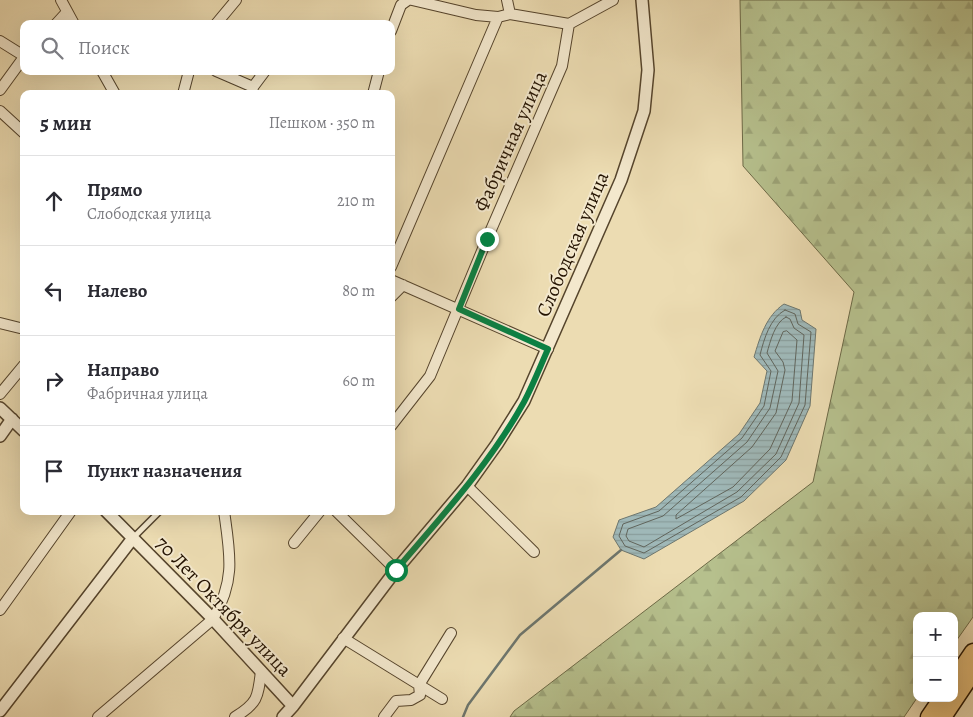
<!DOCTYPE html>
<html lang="ru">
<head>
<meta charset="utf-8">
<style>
	:root { --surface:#fff; --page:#f2f2f3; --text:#2b2b33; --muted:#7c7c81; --line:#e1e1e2 }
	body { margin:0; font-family:Alegreya,serif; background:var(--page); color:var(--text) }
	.controls { position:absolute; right:15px; bottom:15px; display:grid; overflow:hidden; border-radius:10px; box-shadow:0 5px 20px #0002 }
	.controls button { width:45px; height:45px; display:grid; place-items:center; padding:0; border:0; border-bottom:1px solid var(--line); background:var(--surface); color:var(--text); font:25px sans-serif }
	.stop { position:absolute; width:15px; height:15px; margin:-11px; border:4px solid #0b8043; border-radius:50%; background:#fff }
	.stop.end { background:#0b8043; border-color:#fff; box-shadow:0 1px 5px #0008 }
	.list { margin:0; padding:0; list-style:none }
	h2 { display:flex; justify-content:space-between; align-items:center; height:65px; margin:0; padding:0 20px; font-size:21px }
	h2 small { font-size:16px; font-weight:400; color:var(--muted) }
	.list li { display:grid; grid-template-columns:32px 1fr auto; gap:15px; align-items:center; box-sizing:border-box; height:90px; padding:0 20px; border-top:1px solid var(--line) }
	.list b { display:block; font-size:19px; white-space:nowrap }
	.list p { margin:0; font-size:16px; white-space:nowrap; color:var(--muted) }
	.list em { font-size:16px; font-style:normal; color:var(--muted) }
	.icon { flex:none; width:28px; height:28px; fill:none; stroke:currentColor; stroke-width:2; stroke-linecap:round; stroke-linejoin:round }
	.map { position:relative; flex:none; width:973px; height:717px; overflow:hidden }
	.search { position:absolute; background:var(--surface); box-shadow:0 5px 20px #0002; left:20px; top:20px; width:375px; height:55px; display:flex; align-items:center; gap:12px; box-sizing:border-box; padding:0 18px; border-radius:10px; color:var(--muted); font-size:19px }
	.panel { position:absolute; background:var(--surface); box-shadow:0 5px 20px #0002; left:20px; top:90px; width:375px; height:425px; border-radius:10px }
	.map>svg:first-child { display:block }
</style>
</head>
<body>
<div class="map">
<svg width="973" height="717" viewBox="0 0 973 717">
	<defs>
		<pattern id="forest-firs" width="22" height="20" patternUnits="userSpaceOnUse" patternTransform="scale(1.25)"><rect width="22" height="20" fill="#b6c08d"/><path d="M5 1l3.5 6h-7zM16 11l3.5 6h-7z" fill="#9ca478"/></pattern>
		<pattern id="water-rules" width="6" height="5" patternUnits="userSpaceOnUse" patternTransform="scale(1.25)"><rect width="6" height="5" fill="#9fb8b8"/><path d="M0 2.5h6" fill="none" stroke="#899d9c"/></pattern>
	</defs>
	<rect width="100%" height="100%" fill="#ecdcb2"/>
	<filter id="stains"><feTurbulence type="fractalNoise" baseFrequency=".004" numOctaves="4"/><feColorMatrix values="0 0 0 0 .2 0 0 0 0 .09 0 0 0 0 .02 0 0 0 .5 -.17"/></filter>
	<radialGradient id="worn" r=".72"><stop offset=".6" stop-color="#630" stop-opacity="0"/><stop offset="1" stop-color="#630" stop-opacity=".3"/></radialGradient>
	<path fill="url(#forest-firs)" stroke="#6c6946" d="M 740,0 L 973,0 L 973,617 L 954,644 L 954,616 L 917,616 L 917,698 L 904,717 L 510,717 L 514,711 L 813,482 L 854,292 L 743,166 Z"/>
	<path fill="url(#water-rules)" stroke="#6d766e" d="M 784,304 L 800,310 L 802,320 L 816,329 L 810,406 L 786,460 L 744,501 L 644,559 L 621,550 L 613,537 L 619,520 L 656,507 L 739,434 L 760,403 L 767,371 L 754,357 C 760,337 766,316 784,304 Z"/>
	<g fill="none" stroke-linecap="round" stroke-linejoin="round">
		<path stroke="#61655c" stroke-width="1" d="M 785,310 L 795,314 L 798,324 L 811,332 L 805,405 L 781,457 L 741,497 L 644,553 L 625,546 L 619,536 L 623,524 L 659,511 L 742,438 L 764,406 L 771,371 L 760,355 C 764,339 770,318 785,310 Z
			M 786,317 L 790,319 L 794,328 L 804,335 L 799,403 L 776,454 L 737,492 L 644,547 L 629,541 L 626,536 L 628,529 L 663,516 L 747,442 L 770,408 L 778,371 L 767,353 C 770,342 775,322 786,317 Z
			M 787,331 L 797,340 L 792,401 L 770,449 L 733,487 L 676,519 L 676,515 L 752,447 L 776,413 L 785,370 L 783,362 L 775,351 L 783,332 Z"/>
		<path stroke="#6d766e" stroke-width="2.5" d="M 463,717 L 468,705 L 520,635 L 621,550"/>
		<g stroke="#55442c" stroke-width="8">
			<path id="service" d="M 133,538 L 160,511"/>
		</g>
		<g stroke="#55442c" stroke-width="12">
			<path id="minor" d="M 61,0 L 74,24
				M 412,0 L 476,15 L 498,17 L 510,14 L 569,24 L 613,0
				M 507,0 L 510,14
				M 56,24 L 67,12
				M 216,24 L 236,0
				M 391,31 L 401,5 L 408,0
				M 0,41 L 24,56
				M 102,71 L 115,94
				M 216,71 L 253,87
				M 0,90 L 24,57
				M 183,94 L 189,71
				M 252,94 L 253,87 L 265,71
				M 373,94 L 379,71
				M 0,111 L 24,133
				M 391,267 L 498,17
				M 391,280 L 548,349
				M 391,297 L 403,285
				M 0,323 L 24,329
				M 0,394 L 24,365
				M 391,426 L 430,376 L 487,239 L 562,66 L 569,24
				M 467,486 L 534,552
				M 336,511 L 396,570
				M 294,543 L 320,511
				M 0,610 L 71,511
				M 343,638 L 442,699
				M 98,717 L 213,619 C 236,580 230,554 224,511
				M 235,717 C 258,703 258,697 261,671
				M 384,717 L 396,701 L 411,700 L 420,695 L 419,685 L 451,633"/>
		</g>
		<g stroke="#55442c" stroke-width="14">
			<path id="tertiary" d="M 0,408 L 24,431
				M 0,436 L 12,419
				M 106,511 L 213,619 L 293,706
				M 0,711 L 133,538
				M 283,717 L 293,706 L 396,570 L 467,486 L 497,444 L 524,401 L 621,180 L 644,111 L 648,70 L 642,0"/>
		</g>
		<g stroke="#231200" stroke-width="19">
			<path id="trunk" d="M 954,680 L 973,652
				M 929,717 L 942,698
				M 943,717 L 973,672"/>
		</g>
		<use href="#service" stroke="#f3e8cd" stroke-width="5"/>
		<use href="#minor" stroke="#f3e8cd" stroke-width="10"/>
		<use href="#tertiary" stroke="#f3e8cd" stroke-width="11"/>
		<use href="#trunk" stroke="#e6be79" stroke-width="16"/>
	</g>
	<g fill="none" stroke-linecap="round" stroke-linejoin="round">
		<path stroke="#0b8043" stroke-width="6" d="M 396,570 C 441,517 490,464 524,402 C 533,385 540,367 548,349 L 459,309 L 487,239"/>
	</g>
	<g text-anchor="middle" stroke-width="4" stroke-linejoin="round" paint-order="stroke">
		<g font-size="20" fill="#231200" stroke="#f3e8cd">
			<text transform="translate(510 141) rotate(-66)" y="7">Фабричная улица</text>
			<text transform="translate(572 244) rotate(-67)" y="7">Слободская улица</text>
			<text transform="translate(224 606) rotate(46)" y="7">70 Лет Октября улица</text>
		</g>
	</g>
	<rect width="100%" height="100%" filter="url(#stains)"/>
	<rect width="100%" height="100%" fill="url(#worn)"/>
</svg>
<div class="controls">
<button>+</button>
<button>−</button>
</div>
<div class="stop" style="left:396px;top:570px"></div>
<div class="stop end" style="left:487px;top:239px"></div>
<div class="search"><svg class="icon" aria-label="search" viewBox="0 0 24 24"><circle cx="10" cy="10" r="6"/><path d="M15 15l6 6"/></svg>Поиск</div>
<section class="panel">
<h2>5 мин<small>Пешком · 350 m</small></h2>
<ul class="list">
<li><svg class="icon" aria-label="ahead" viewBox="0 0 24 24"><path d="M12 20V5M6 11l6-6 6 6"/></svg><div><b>Прямо</b><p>Слободская улица</p></div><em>210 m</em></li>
<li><svg class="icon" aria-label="left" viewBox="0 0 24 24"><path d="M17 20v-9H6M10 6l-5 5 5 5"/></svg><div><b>Налево</b></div><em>80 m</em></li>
<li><svg class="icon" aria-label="right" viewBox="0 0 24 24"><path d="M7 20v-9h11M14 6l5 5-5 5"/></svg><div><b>Направо</b><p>Фабричная улица</p></div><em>60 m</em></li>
<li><svg class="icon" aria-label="arrive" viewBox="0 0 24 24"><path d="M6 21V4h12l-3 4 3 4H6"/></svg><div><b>Пункт назначения</b></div></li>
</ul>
</section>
</div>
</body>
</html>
